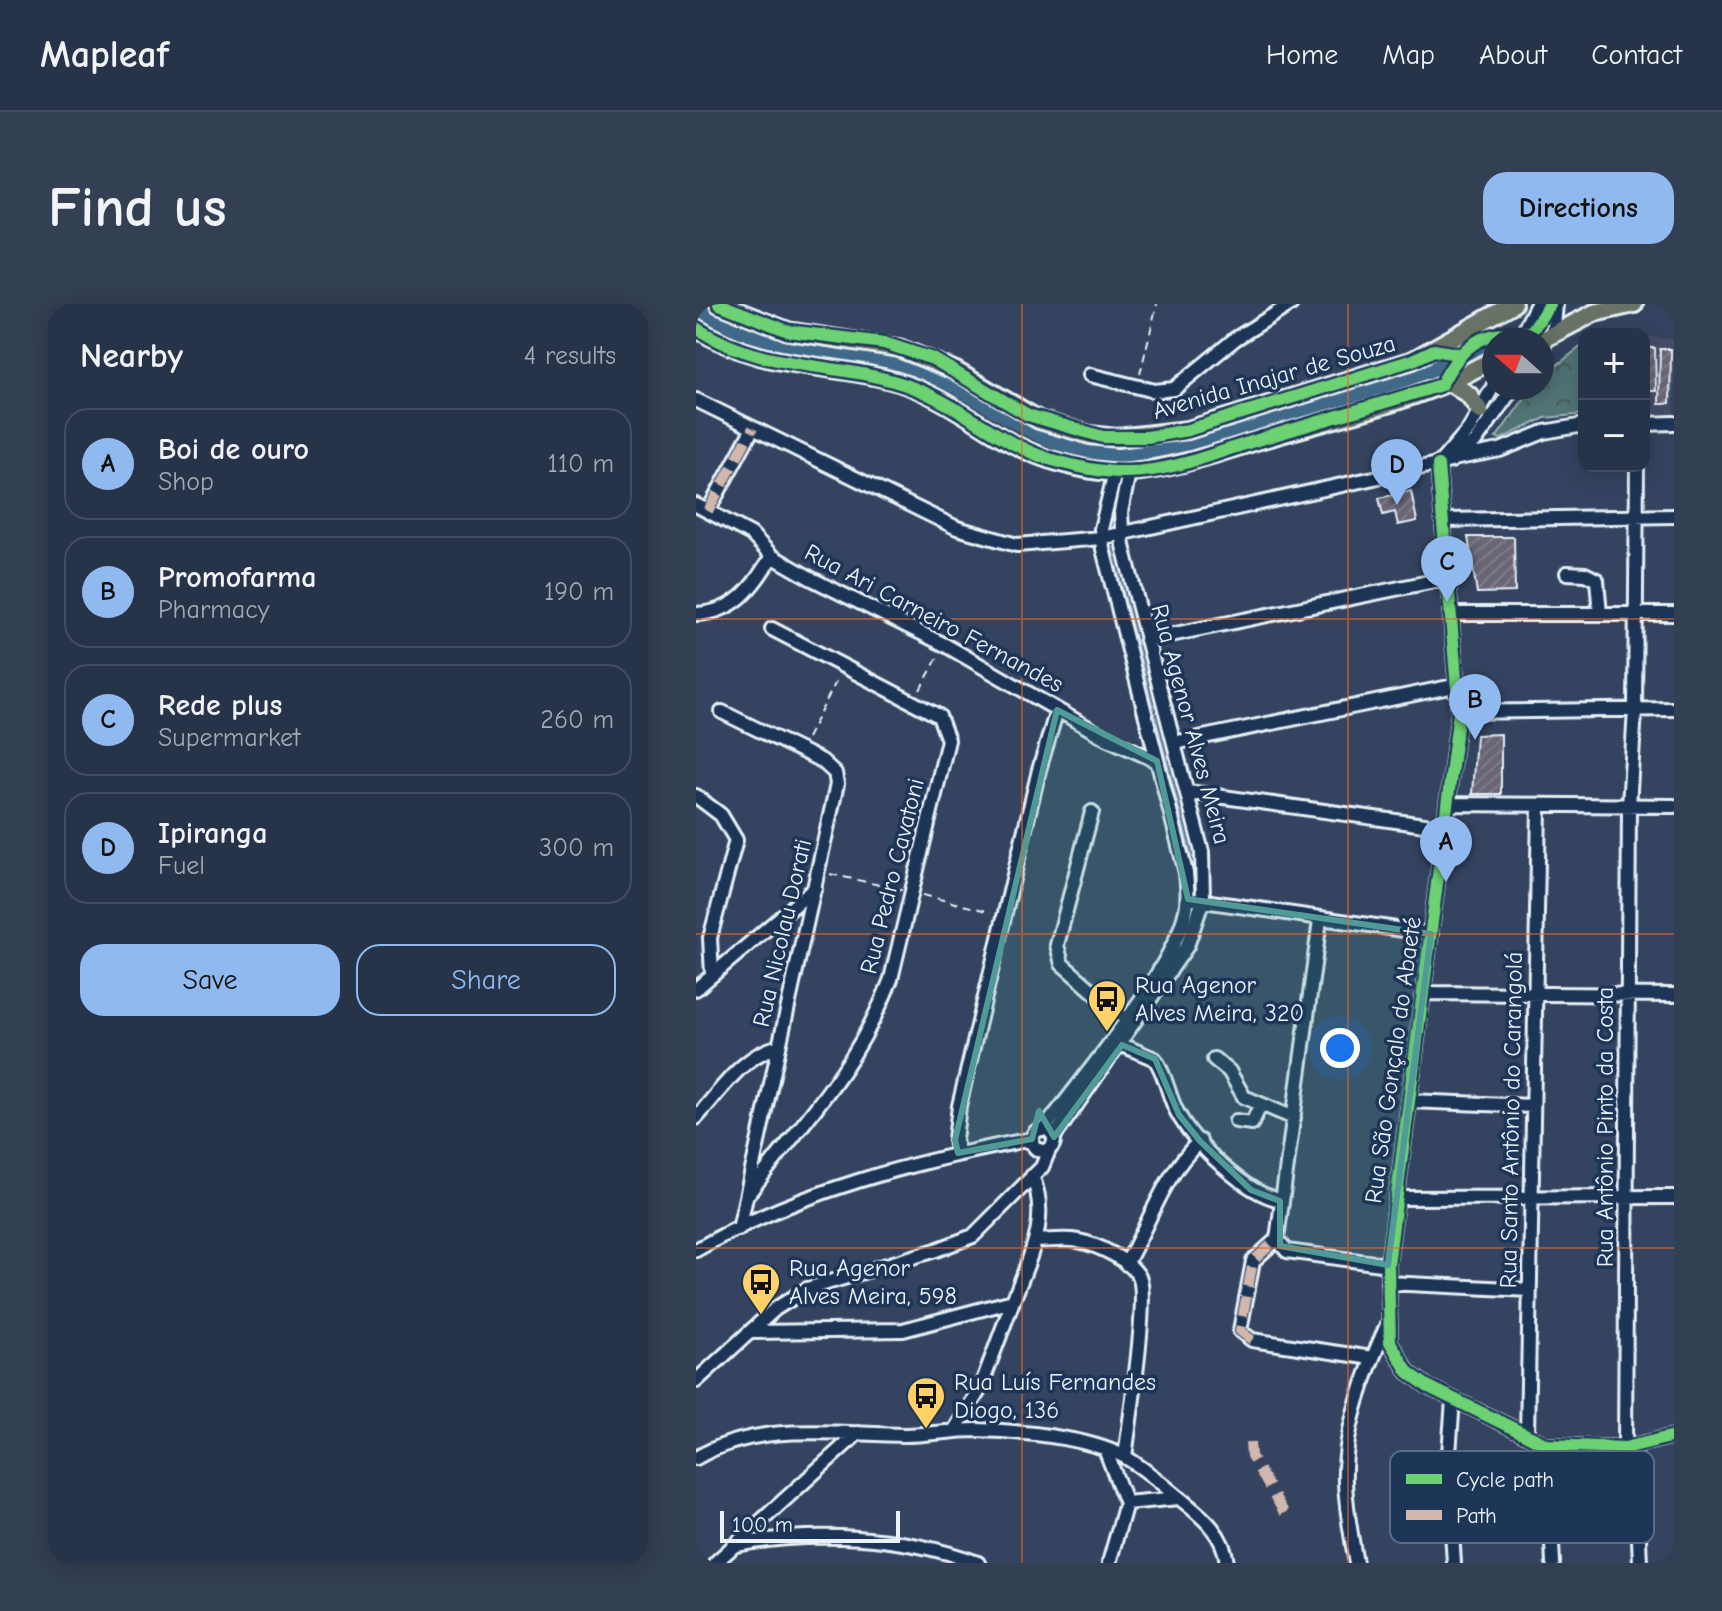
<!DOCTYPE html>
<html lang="en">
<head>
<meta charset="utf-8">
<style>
	:root { --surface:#273348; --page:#333f52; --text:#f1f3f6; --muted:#a4aab4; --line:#434e60; --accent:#90b9f0 }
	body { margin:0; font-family:"Comic Neue",sans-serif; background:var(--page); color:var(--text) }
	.controls { position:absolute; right:24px; top:24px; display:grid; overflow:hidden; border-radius:16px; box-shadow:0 4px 20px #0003 }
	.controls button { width:72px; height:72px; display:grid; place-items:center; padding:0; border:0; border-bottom:2px solid var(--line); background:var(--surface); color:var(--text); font:40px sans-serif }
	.compass { position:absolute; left:786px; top:24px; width:72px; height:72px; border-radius:50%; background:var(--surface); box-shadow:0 4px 20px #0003; rotate:291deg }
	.scale { position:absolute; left:24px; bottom:20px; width:180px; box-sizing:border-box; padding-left:8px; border:4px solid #e8f1f8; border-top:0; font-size:22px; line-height:28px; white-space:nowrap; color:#e8f1f8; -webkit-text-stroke:6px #1d3557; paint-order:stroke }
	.you { position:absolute; left:644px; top:744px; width:28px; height:28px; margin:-20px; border:6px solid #fff; border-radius:50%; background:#1a73e8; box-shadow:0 0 0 12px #1a73e833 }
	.badge { display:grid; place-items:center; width:52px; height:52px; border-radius:50%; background:var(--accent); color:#111; font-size:26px; font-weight:700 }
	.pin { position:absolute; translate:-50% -66px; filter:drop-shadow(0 2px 4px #0008) }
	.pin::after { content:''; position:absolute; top:42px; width:28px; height:24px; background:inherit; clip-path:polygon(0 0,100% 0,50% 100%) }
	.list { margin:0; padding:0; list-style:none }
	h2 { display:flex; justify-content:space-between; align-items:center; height:104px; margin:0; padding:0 32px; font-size:34px }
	h2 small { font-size:26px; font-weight:400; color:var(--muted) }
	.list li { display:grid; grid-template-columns:52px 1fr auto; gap:24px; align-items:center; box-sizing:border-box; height:112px; margin:0 16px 16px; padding:0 16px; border:2px solid var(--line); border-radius:24px }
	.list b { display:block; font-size:30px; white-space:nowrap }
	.list p { margin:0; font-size:26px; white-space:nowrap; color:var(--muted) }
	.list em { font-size:26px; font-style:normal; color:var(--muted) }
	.actions { display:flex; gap:16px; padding:24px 32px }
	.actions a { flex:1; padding:18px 0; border:2px solid var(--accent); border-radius:24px; text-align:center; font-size:28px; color:var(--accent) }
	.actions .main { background:var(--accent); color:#111 }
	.map { position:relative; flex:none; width:978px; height:1259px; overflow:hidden; border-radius:24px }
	header { display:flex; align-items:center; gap:48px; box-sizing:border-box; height:112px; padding:0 40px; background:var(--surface); border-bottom:2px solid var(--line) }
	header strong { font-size:38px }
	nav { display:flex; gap:44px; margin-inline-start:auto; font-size:28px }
	.intro { display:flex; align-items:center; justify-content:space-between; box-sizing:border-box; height:192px; padding:0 48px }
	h1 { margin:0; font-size:56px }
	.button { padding:20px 36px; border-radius:24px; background:var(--accent); color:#111; font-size:28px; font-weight:700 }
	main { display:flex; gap:48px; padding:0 48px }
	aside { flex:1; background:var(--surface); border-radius:24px; box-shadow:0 4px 20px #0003 }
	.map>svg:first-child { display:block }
</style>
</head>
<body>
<header>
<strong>Mapleaf</strong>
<nav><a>Home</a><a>Map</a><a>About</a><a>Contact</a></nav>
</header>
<div class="intro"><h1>Find us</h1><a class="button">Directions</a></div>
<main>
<aside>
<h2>Nearby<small>4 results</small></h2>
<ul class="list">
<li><span class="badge">A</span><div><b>Boi de ouro</b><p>Shop</p></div><em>110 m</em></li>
<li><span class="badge">B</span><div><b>Promofarma</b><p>Pharmacy</p></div><em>190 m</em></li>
<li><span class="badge">C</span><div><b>Rede plus</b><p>Supermarket</p></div><em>260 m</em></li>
<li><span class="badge">D</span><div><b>Ipiranga</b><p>Fuel</p></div><em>300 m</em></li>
</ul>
<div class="actions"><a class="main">Save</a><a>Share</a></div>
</aside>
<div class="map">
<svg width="978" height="1259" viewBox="0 0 978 1259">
	<defs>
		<pattern id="forest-crowns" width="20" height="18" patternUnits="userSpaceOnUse" patternTransform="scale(2)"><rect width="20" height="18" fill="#517475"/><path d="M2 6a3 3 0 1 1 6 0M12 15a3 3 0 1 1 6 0" fill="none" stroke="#4b5c5d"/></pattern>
		<pattern id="building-hatch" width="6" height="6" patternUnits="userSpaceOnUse" patternTransform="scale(2)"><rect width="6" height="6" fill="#6a6675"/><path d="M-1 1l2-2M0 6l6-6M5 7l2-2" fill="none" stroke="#7f7c89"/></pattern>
	</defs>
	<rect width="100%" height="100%" fill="#344460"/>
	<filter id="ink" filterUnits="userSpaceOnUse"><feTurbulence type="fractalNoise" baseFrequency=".0125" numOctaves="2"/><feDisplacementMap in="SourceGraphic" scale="16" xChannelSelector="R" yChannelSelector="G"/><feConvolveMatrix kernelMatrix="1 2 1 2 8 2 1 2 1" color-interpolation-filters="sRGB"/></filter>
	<g filter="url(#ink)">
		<path fill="#444e66" d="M 948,32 L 978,36 L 978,110 L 948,110 Z"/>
		<path fill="url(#forest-crowns)" stroke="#9cb2b6" stroke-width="2" d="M 888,40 L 888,110 L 849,114 L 805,135 L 800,134 L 836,84 L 846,84 L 846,73 Z"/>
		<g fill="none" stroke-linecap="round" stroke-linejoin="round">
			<path stroke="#849fb5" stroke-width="4" d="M 416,247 L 495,553"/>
			<path stroke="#416888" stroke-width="22" d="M 0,5 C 27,24 62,40 94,45 C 138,51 183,50 226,64 C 284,85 328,129 389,143 C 457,159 524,126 589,109 C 653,92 720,79 780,51"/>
		</g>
		<path fill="url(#building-hatch)" stroke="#e8f1f8" stroke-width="2" d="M 948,44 L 959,44 L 960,87 L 948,87 Z
			M 964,45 L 975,45 L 974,99 L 969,100 L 963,100 Z
			M 715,187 L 721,217 L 702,221 L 699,208 L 687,211 L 683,194 Z
			M 772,233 L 818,233 L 819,288 L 781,289 Z
			M 805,430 L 805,490 L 776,490 L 780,431 Z"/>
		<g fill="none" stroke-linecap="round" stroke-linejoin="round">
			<g stroke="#e8f1f8" stroke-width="18">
				<path id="minor" d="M 823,36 L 841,0
					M 846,44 L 858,23 L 860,0
					M 394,71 L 459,87 L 478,85 L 539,35 L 595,0
					M 0,96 L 261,224 L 321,241 L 405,234 L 755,157 L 779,138 L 817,84
					M 948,120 L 978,119
					M 762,154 L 804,146 L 848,128 L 888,121
					M 742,161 L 763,408 L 692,961 L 694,1038 L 712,1068 L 731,1082 L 851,1141 L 929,1144 L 978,1132
					M 742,161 L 773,125 L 798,81
					M 0,201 L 55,230 L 76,252 L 116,275 L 249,341 L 410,434 L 461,457
					M 12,207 L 57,124
					M 748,216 L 978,212
					M 871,269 L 889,270 L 901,276 L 904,310
					M 0,310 C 41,308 56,283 76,252
					M 757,310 L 978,310
					M 450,336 L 753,274
					M 26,408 L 126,457 L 139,469 L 141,480 L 43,925
					M 763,408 L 978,405
					M 478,439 L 763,381
					M 492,488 L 750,524
					M 0,492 L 25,511 L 40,536 L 14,634 L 16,670
					M 753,500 L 978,502
					M 396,508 L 361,641 L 366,660 L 429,715
					M 501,596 L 735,630
					M 624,616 L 581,935 L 591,947 L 692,961
					M 0,685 L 119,584
					M 728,689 L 978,691
					M 426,741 L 459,755 C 470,771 472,791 481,808 C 498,840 549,889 584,896
					M 518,755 L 533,767 L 548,793 L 598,814
					M 713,797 L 837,802
					M 0,814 C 23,789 47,750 82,743
					M 540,817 L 556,819 L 564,802
					M336 836a11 11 0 1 1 22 0a11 11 0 1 1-22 0Z
					M 348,825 C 387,774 478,665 490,606 C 493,594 491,581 490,569 L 407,245 L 405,225 L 419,168
					M 358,833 L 491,642 L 507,596 L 506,548 L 427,242 L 425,208 L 433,168
					M 262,849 L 259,836 L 263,802 L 343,466 L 361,406
					M 53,889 C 109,815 161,764 195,675 L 252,436 L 243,412 L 76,325
					M 701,894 L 978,893
					M 581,935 L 557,957 L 544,1027 L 556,1036 L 676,1054
					M 339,937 C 353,937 369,934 382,937 C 400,940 437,957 444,975 C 452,999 433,1122 429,1153
					M 0,946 C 102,887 221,857 336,835
					M 430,960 C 454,918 468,870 504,837
					M 692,979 L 834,986
					M 55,1028 L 207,1026 L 317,997 C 333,954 355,916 336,872
					M 0,1077 L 79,1005 L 111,985 L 240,946 L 277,932 L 346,863 L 353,846
					M 757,1096 L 752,1163 L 758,1259
					M 258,1127 L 284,1085 L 317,997
					M 831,1131 L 843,503
					M 851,1141 L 857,1259
					M 939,1142 L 944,1259
					M 929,1144 L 933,502 L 939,406 L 941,162
					M 409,1145 L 430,1199 L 413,1259
					M 0,1154 C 63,1117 138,1130 208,1131 C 232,1131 256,1126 280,1126 C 323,1127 391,1133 429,1153 C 450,1165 468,1182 487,1197 C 508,1214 528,1230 531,1259
					M 430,1199 L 483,1194
					M 40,1241 C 118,1226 207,1231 282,1259
					M 19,1259 L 162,1129
					M 660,1259 C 655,1232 650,1205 649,1178 C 647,1126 670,1067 691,1021"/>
			</g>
			<g stroke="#e8f1f8" stroke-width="22">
				<path id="major" d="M 23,0 L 92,27 L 203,44 L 260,67 L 343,116 L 394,131 L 421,134 L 492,126 L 717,56 L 817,0
					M 0,24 C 68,68 130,57 202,78 C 260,96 299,138 352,155 C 377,163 409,170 435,168 C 481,164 521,149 564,136 C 627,117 695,103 755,77 C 769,71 783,62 798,56
					M 846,36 L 898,9 L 938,0
					M 753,78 L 773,91 L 784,107"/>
			</g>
			<path stroke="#e8f1f8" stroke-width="2" stroke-dasharray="8 6" stroke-linecap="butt" d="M 806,36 L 809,31
				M 886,37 L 888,46
				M 444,70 L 461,0
				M 224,386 L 242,353
				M 111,434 L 143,372
				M 134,570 L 206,586
				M 227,591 L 295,608"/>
			<use href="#minor" stroke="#1d3557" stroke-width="12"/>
			<use href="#major" stroke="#697266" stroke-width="16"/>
			<path stroke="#d1b7ad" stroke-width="10" stroke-dasharray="20 10" stroke-linecap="butt" d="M 12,207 L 57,124
				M 556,1036 L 544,1027 L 557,957 L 581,935
				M 554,1138 L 555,1152 L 589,1210"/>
			<g stroke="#1d3557" stroke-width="17">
				<path id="cycleway" d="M 23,0 L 92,27 L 188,39 L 237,55 L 332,111 L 407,133 L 451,133 L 492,126 L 717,56 L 738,46 L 761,50
					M 0,24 C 67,67 126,57 197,77 C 259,94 297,137 353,155 C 377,162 405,169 430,168 C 477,168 521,148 565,135 C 625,117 685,100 745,81 C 767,38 787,27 835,28 L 854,0
					M 742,161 L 763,408 L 692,961 L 694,1038 L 712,1068 L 731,1082 L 851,1141 L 929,1144 L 978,1132"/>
			</g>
			<use href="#cycleway" stroke="#6cd273" stroke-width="12"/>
		</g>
	</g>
	<path fill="#509b97" fill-opacity="0.2" stroke="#509b97" stroke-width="6" stroke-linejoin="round" d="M 361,406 L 461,457 L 492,595 L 735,630 L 692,961 L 584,942 L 584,897 L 555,886 L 504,837 L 483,811 L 459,755 L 426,741 L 358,833 L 343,807 L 336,835 L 262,849 L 259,836 Z"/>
	<path fill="none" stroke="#e86824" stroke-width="2" stroke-opacity="0.55" d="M 326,0 L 326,1259M 652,0 L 652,1259M 0,315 L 978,315M 0,630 L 978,630M 0,944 L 978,944"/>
	<defs>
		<g id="bus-pin" transform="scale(2)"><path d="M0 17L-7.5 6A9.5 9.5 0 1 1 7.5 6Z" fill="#ffd166" stroke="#1d3557"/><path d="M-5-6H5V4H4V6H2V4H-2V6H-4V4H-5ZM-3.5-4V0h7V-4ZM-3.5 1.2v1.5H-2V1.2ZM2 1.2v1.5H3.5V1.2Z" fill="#111"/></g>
	</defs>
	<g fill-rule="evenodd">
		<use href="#bus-pin" x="411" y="695"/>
		<use href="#bus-pin" x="65" y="978"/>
		<use href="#bus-pin" x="230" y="1092"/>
	</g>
	<g text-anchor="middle" stroke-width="7" stroke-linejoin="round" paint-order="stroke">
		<g font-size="24" fill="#e8f1f8" stroke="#1d3557">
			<text transform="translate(578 73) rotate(-16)" y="8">Avenida Inajar de Souza</text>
			<text transform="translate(238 314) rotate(28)" y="8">Rua Ari Carneiro Fernandes</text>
			<text transform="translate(495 420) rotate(75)" y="8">Rua Agenor Alves Meira</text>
			<text transform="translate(196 572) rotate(-76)" y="8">Rua Pedro Cavatoni</text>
			<text transform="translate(86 629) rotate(-77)" y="8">Rua Nicolau Dorati</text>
			<text transform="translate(697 756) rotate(-82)" y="8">Rua São Gonçalo do Abaeté</text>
			<text transform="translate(815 816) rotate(-89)" y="8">Rua Santo Antônio do Carangolá</text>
			<text transform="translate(909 823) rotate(-90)" y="8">Rua Antônio Pinto da Costa</text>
		</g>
		<g font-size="24" fill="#e8f1f8" stroke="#1d3557" text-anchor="start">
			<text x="439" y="689">Rua Agenor<tspan x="439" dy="28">Alves Meira, 320</tspan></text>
			<text x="93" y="972">Rua Agenor<tspan x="93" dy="28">Alves Meira, 598</tspan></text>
			<text x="258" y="1086">Rua Luís Fernandes<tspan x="258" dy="28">Diogo, 136</tspan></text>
		</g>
	</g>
	<rect x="694" y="1147" width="264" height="92" rx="12" fill="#1d3557" stroke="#5a6d87" stroke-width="2"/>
	<rect x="710" y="1170" width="36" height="10" fill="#6cd273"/>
	<rect x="710" y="1206" width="36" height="10" fill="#d1b7ad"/>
	<g font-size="22" fill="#e8f1f8">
		<text x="760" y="1183">Cycle path</text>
		<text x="760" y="1219">Path</text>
	</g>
</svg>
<div class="controls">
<button>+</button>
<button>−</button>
</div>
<svg class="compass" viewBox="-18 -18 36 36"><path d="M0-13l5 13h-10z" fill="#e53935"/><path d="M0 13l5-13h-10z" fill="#a4aab4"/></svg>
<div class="scale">100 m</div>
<div class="you"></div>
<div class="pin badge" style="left:750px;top:578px">A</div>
<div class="pin badge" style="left:779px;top:436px">B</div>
<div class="pin badge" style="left:751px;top:298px">C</div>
<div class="pin badge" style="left:701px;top:201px">D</div>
</div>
</main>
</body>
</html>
